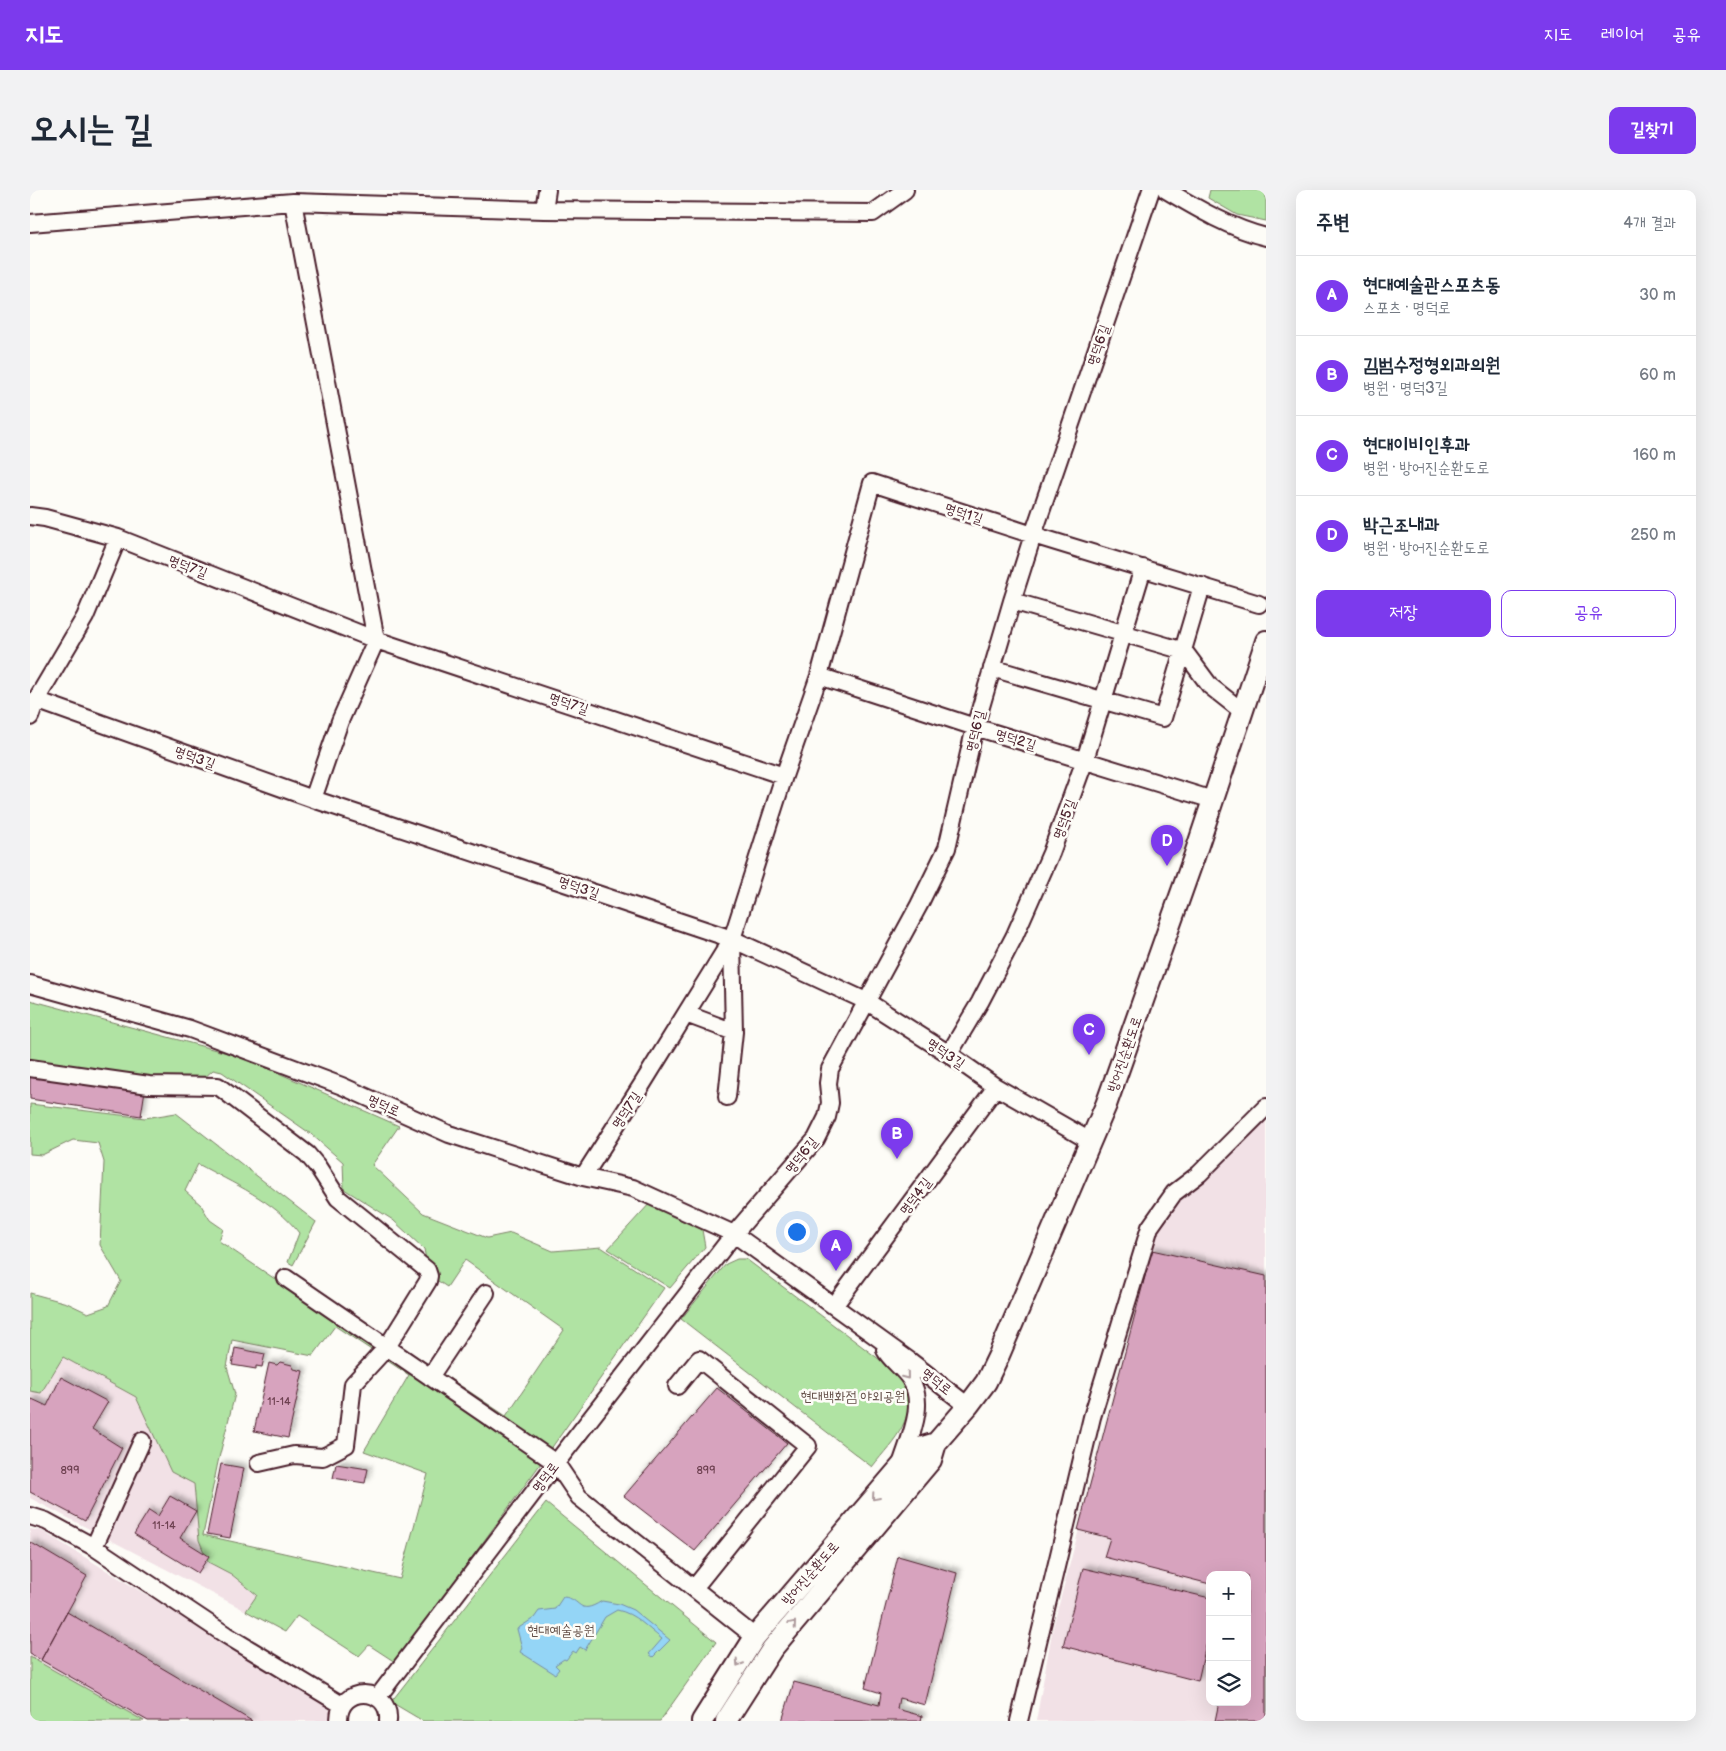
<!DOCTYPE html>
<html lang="ko">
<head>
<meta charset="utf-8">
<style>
	:root { --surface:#fff; --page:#f2f2f3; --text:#1f2937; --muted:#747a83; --line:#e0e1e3; --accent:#7c3aed }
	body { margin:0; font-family:"Balsamiq Sans","Poor Story",sans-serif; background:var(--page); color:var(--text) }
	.controls { position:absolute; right:15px; bottom:15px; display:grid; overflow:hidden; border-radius:10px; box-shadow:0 5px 20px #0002 }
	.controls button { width:45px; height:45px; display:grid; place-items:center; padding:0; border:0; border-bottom:1px solid var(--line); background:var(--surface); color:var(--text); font:25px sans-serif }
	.you { position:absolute; left:766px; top:1041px; width:18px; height:18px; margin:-12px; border:4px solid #fff; border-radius:50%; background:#1a73e8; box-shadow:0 0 0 8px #1a73e833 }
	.badge { display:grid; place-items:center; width:32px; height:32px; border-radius:50%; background:var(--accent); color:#fff; font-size:16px; font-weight:700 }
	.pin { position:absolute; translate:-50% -41px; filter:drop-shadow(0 1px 2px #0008) }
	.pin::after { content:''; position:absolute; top:26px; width:18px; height:15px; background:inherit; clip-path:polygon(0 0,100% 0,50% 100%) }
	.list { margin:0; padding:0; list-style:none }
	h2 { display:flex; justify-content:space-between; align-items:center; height:65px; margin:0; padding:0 20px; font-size:21px }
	h2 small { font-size:16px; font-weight:400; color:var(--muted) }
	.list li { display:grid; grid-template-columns:32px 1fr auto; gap:15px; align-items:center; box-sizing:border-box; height:80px; padding:0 20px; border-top:1px solid var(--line) }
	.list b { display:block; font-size:19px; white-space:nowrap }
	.list p { margin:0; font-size:16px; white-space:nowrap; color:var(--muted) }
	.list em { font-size:16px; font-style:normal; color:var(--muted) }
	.actions { display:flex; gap:10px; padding:15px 20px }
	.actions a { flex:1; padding:11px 0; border:1px solid var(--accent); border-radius:10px; text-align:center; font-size:18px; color:var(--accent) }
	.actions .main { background:var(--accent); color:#fff }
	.icon { flex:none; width:28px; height:28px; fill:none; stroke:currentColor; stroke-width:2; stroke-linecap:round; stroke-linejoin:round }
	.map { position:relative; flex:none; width:1236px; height:1531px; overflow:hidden; border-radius:10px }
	header { display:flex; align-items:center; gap:30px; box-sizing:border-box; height:70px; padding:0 25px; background:var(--accent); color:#fff }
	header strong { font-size:24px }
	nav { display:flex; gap:28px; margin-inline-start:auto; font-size:18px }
	.intro { display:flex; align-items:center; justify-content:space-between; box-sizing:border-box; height:120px; padding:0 30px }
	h1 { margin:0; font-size:35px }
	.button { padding:12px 22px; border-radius:10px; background:var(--accent); color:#fff; font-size:18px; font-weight:700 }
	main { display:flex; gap:30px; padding:0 30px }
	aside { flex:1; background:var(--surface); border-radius:10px; box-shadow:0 5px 20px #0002 }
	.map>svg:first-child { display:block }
</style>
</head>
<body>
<header>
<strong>지도</strong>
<nav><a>지도</a><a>레이어</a><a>공유</a></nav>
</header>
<div class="intro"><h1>오시는 길</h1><a class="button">길찾기</a></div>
<main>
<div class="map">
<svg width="1236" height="1531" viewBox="0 0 1236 1531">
	<defs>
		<filter id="shadow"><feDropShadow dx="3.5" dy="-3.5" stdDeviation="2.5" flood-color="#0004"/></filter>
	</defs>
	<rect width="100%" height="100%" fill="#fdfcf7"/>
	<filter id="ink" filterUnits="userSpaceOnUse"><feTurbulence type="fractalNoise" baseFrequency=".02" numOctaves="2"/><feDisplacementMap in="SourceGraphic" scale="10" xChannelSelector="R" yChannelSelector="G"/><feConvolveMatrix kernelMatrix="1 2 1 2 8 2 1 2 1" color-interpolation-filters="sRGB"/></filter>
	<g filter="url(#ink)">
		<path fill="#f2e1e6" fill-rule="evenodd" d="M 1236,926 L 1236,1531 L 1006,1531 L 1023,1437 L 1133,1023 ZM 1180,1385 L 1217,1385 L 1217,1512 L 1180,1512 Z
			M 33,1167 L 106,1207 L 141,1282 L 164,1294 L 169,1350 L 178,1372 L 201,1384 L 227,1406 L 216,1421 L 0,1308 L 0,1201 L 11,1203 Z
			M 0,1339 L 12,1341 L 287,1509 L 303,1523 L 303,1531 L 108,1531 L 0,1468 Z"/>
		<path fill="#b0e3a3" stroke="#7d8167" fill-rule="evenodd" d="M 1180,0 L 1236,0 L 1236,31 L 1207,25 L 1178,8 Z
			M 0,810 L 212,867 L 369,936 L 342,975 L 393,1023 L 457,1048 L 481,1043 L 523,1061 L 571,1057 L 634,1098 L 506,1280 L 365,1472 L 339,1455 L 329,1466 L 267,1426 L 255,1442 L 216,1421 L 227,1405 L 201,1384 L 178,1372 L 169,1350 L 164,1294 L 141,1282 L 106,1207 L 33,1167 L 11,1203 L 0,1201 L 0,1103 L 37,1113 L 58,1123 L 78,1116 L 91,1091 L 70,1055 L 74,972 L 68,953 L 43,950 L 12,965 L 0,964 L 0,914 L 115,928 L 146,923 L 286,1032 L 263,1075 L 258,1072 L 269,1043 C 245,1011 202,993 168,974 L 155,1001 L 171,1015 L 180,1030 L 193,1039 L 189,1051 L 245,1089 L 254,1078 L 476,1226 L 534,1140 L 435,1070 L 417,1097 L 405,1089 L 397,1075 L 394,1059 L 363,1030 L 314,999 L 313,972 L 281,944 L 192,882 L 183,880 L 173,889 L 122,888 L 0,869 ZM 305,1136 L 379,1185 L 334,1261 L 398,1284 L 370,1389 L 173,1345 L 188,1272 L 205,1204 L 197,1177 L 202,1150 L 283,1166 Z
			M 621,1012 L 671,1034 L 675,1057 L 640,1098 L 578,1059 Z
			M 707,1069 L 716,1069 L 874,1188 C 889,1228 865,1248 842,1277 L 651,1129 L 696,1074 Z
			M 516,1313 L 686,1452 L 630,1531 L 393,1531 L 361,1512 Z
			M 0,1467 L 114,1531 L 0,1531 Z"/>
		<path fill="#94d5f6" stroke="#768ca5" d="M 533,1407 C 552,1408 547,1427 572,1411 L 589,1414 L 603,1420 L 640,1450 L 623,1467 L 619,1464 L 632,1449 C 616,1437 606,1424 587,1420 L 575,1427 L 555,1460 L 550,1457 L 546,1463 L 543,1461 L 536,1470 L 534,1469 L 525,1475 L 529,1479 L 525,1484 L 490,1462 L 492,1458 L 487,1439 L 504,1428 L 509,1421 L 525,1419 Z"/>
		<path fill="#d7a3be" stroke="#4a1f2b" filter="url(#shadow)" d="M 0,883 L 115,900 L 111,926 L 0,909 Z
			M 1122,1060 L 1236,1086 L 1236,1531 L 1185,1531 L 1189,1512 L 1217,1512 L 1217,1385 L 1180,1385 L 1180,1394 L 1074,1367 L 1080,1348 L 1048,1340 Z
			M 205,1158 L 235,1164 L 232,1177 L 226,1176 L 226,1179 L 202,1175 Z
			M 250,1172 L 262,1175 L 264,1179 L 273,1181 L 258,1248 L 224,1241 L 239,1173 L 247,1175 Z
			M 31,1187 L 78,1212 L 62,1239 L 92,1258 L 55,1331 L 0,1302 L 0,1212 L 2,1209 L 17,1216 Z
			M 687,1198 L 757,1253 L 665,1361 L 594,1306 Z
			M 191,1274 L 214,1278 L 200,1348 L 177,1344 Z
			M 306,1274 L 338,1279 L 335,1293 L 303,1288 Z
			M 140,1306 L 166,1321 L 150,1348 L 179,1366 L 168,1383 L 104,1344 L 119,1320 L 128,1326 Z
			M 0,1352 L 57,1386 L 11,1470 L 0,1464 Z
			M 868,1366 L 927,1383 L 895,1515 L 869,1508 L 867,1519 L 892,1526 L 891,1531 L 752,1531 L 764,1492 L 849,1515 L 851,1503 L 835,1498 Z
			M 1053,1378 L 1180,1408 L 1180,1437 L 1168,1491 L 1033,1456 Z
			M 37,1422 L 222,1531 L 118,1531 L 11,1470 Z"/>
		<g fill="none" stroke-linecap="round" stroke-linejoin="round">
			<g stroke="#4a1f2b" stroke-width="20">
				<path id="minor" d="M 1136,0 C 1166,18 1202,39 1236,47
					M 263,12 L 346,450 L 310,531 L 283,609
					M 514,20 L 517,0
					M 0,33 L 263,12 L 514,20 L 843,23 L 875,0
					M 0,326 L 15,328 L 88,348 L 346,450 L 754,586
					M 982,411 L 1154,461
					M 1154,461 L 1180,496 L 1213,522
					M 962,478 L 1133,528 L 1172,396
					M 789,486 L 945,537 L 1183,610
					M 6,510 L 283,609 L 702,749 L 836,811 L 919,864 L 966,897 L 1060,951
					M 0,527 L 6,510 L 55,427 L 88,348
					M 0,794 L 160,839 L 312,896 L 419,944 L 553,987 L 603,998 L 704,1044 L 880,1171 L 938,1216
					M 656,824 L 704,842
					M 919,864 L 950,812 L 984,747 L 1021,663 L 1055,570 L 1113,378
					M 0,878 L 119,895 L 188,896 L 277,964 L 288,977 L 308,1008 L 397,1080 L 399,1086 L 398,1091 L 357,1157 L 323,1194 L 316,1255 L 293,1267 L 264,1265 L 229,1273
					M 697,907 L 704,842 L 702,750
					M 553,987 L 613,893 L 702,749 L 754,586 L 789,486 L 842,293 L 1003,345 L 1229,414
					M 256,1088 L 526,1273 L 549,1307 L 725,1447
					M 804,1116 L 966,897
					M 855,1160 C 861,1171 873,1178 880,1189 C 897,1214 879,1249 871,1275
					M 400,1187 L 456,1103
					M 647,1196 L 669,1169 L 778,1256 L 665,1397
					M 0,1326 L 16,1331 L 64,1357 L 196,1445 L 312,1515
					M 64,1357 L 112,1251
					M 347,1508 L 526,1273 L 704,1044 L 786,949 L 797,927 L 800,913 L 798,893 L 800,879 L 889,715 L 917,658 L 945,537 L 982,411 L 1003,345 L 1121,0
					M 309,1531 C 308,1494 361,1496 358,1531
					M 989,1531 L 1062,1227 L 1120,1037 L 1144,1003 L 1169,984 L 1236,917"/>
			</g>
			<g stroke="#4a1f2b" stroke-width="24">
				<path id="major" d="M 672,1531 L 725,1447 L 886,1259 L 906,1253
					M 696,1531 L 742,1459 L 901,1270 L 906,1253 L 938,1216 L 956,1192 L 969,1165 L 1076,915 L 1164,667 L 1236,451"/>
			</g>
			<use href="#minor" stroke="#fdfcf7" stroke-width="16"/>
			<use href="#major" stroke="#fdfcf7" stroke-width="20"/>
		</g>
		<defs><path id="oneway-chevron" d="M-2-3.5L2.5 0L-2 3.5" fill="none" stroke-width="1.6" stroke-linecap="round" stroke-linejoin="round" transform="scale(1.25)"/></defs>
		<g stroke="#ac999b">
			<use href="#oneway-chevron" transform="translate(876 1186) rotate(51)"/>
			<use href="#oneway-chevron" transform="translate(845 1307) rotate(131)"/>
			<use href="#oneway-chevron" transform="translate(763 1434) rotate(-50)"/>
			<use href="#oneway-chevron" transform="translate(709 1473) rotate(123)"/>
		</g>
	</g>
	<g text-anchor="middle" stroke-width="5" stroke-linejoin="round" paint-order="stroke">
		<g font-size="11" fill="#6d4050">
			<text x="249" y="1215">11-14</text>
			<text x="40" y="1284">899</text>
			<text x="676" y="1284">899</text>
			<text x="134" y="1339">11-14</text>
		</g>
		<g font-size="14" fill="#4a1f2b" stroke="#fdfcf7">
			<text transform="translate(1068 155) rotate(-71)" y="5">명덕6길</text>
			<text transform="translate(934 323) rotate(18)" y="5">명덕1길</text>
			<text transform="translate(158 376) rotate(21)" y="5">명덕7길</text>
			<text transform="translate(539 513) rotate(18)" y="5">명덕7길</text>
			<text transform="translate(945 541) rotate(-76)" y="5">명덕6길</text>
			<text transform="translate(986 549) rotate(17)" y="5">명덕2길</text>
			<text transform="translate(165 567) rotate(20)" y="5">명덕3길</text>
			<text transform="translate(1034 629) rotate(-70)" y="5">명덕5길</text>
			<text transform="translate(549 697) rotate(19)" y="5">명덕3길</text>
			<text transform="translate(916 863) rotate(34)" y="5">명덕3길</text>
			<text transform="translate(1094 864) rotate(-71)" y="5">방어진순환도로</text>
			<text transform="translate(354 915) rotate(24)" y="5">명덕로</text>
			<text transform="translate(596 920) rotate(-57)" y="5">명덕7길</text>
			<text transform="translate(771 965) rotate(-51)" y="5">명덕6길</text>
			<text transform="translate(885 1006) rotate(-53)" y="5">명덕4길</text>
			<text transform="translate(907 1191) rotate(38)" y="5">명덕로</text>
			<text transform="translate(515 1287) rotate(-53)" y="5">명덕로</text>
			<text transform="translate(780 1383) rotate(-49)" y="5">방어진순환도로</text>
		</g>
		<g font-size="14" fill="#645049" stroke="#fdfcf7">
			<text x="823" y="1211">현대백화점 야외공원</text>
			<text x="531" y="1445">현대예술공원</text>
		</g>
	</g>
</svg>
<div class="controls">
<button>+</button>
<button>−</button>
<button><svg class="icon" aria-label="layers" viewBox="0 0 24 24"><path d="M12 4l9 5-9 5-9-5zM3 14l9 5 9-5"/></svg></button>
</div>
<div class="you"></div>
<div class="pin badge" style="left:806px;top:1081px">A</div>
<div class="pin badge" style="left:867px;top:969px">B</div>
<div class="pin badge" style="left:1059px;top:865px">C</div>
<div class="pin badge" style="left:1137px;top:676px">D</div>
</div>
<aside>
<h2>주변<small>4개 결과</small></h2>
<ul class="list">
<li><span class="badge">A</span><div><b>현대예술관스포츠동</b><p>스포츠 · 명덕로</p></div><em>30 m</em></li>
<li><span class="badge">B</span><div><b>김범수정형외과의원</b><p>병원 · 명덕3길</p></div><em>60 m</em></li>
<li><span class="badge">C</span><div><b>현대이비인후과</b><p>병원 · 방어진순환도로</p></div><em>160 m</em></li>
<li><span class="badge">D</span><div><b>박근조내과</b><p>병원 · 방어진순환도로</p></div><em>250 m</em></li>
</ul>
<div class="actions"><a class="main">저장</a><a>공유</a></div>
</aside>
</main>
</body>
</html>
